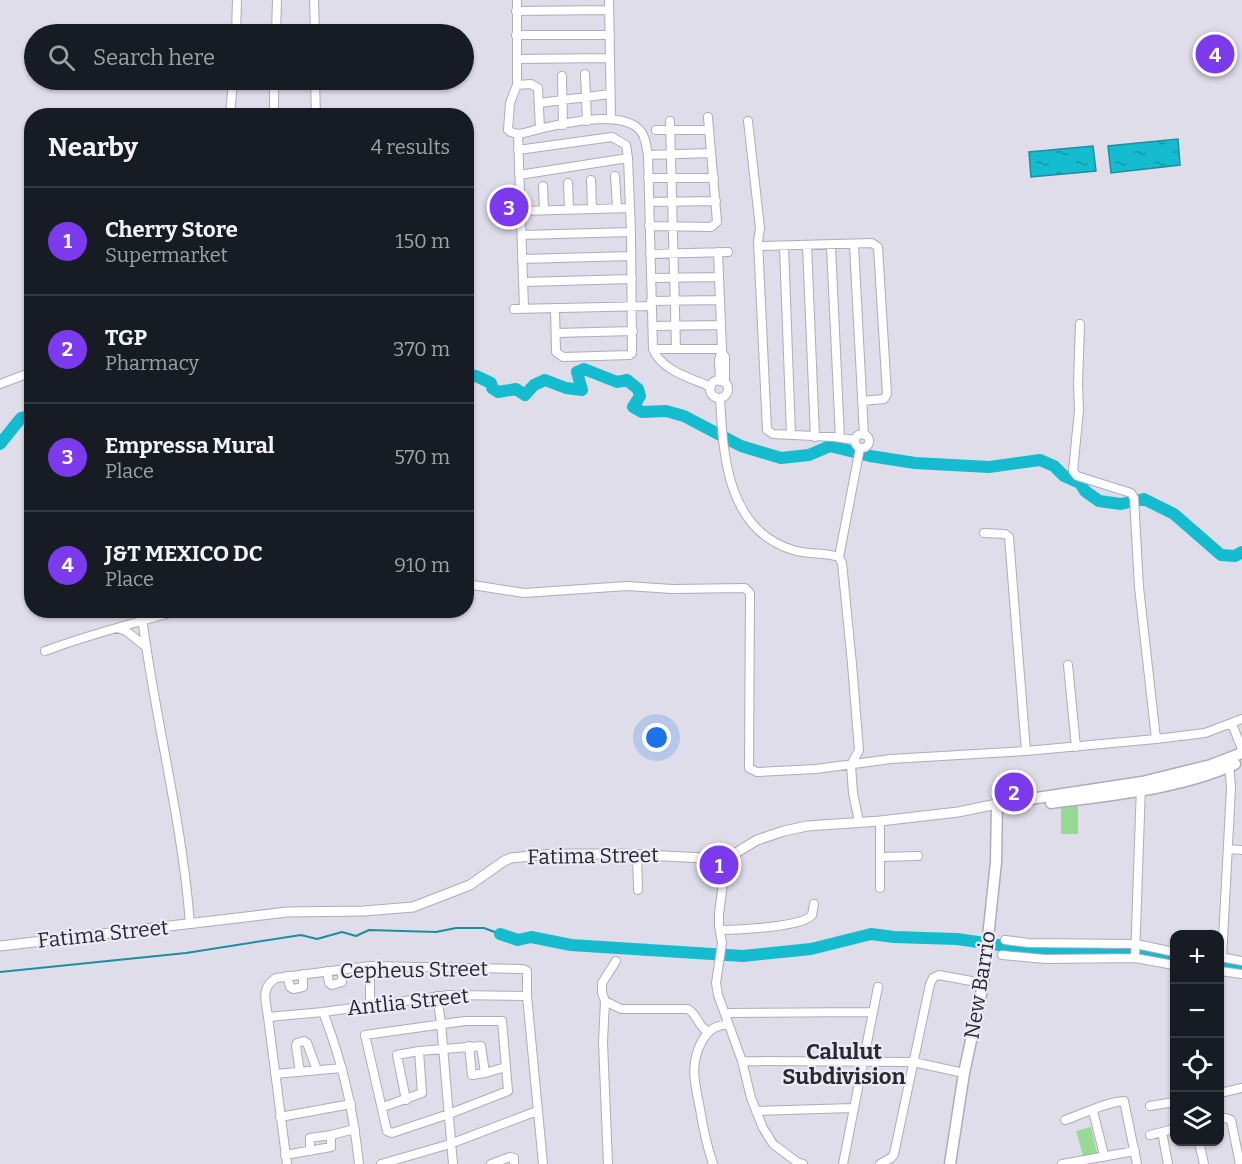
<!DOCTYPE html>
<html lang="en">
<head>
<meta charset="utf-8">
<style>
	:root { --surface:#171b24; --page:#242831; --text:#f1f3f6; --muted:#9ea1a6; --line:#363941; --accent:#7c3aed }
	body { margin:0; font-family:Bitter,serif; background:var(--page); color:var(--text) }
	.controls { position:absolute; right:18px; bottom:18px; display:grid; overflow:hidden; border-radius:12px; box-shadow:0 2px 4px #0004 }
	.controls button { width:54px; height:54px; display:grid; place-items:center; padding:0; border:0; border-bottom:2px solid var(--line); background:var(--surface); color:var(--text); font:30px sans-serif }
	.you { position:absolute; left:657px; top:738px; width:21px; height:21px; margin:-15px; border:4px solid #fff; border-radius:50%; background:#1a73e8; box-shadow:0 0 0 9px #1a73e833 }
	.badge { display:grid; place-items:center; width:39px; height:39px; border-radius:50%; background:var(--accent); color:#fff; font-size:20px; font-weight:700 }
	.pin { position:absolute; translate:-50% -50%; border:3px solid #fff; box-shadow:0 2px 6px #0006 }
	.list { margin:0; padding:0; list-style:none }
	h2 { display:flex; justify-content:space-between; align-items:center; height:78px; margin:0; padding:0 24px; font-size:26px }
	h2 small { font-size:20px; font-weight:400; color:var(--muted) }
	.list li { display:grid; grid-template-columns:39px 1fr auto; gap:18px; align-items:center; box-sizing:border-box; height:108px; padding:0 24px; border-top:2px solid var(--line) }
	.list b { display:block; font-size:22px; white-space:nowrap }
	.list p { margin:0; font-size:20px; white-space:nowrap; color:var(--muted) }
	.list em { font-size:20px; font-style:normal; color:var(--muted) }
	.icon { flex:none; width:33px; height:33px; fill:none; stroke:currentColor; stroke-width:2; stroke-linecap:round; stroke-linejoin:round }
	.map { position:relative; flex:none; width:1242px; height:1164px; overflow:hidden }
	.search { position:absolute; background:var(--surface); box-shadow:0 2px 4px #0004; left:24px; top:24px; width:450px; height:66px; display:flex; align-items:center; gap:15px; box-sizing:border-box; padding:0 21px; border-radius:33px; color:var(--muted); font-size:22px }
	.panel { position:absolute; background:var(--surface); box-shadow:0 2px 4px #0004; left:24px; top:108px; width:450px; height:510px; border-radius:24px }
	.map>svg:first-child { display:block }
</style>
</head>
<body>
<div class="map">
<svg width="1242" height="1164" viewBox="0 0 1242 1164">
	<defs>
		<pattern id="water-ripples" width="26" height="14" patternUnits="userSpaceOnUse" patternTransform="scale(1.5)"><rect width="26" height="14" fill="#15bbce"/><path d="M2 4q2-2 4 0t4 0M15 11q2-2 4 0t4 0" fill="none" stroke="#1398a8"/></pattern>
	</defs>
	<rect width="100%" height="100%" fill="#dfddea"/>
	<path fill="#97da95" d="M 1061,806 L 1078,806 L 1078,834 L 1061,834 Z
		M 1091,1127 L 1097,1153 L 1083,1156 L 1076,1131 Z"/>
	<path fill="url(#water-ripples)" stroke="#1b8f9e" stroke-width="1.5" d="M 1178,139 L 1180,165 L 1111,173 L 1108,146 Z
		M 1093,146 L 1096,171 L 1031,177 L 1029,152 Z"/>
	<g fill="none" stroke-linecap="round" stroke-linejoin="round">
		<path stroke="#1b8f9e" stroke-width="2" d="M 0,972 L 186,953 L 301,935 L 317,939 L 342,932 L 356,936 L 369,930 L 436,932 L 456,928 L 484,928 L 500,934"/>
		<path stroke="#15bbce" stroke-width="12" d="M 466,375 L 476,376 L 491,383 L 492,388 L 498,392 L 516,389 L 525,395 L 534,385 L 545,380 L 566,388 L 582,390 L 577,372 L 584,369 L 617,382 L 627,380 L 638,389 L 640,396 L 633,407 L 642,412 L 666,411 L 684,416 L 741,446 L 781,458 L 809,455 L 830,446 L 870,456 L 915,463 L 989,467 L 1040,460 L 1054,466 L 1064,476 L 1080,483 L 1085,491 L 1099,501 L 1121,504 L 1144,499 L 1174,514 L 1221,555 L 1235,556 L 1242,552
			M 0,444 L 21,418 L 32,416
			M 500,934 L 518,940 L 531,937 L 571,945 L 743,956 L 811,949 L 871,934 L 894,937 L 957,939 L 1027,949 L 1111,955 L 1146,953 L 1174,956
			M 1220,963 L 1242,967"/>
		<g stroke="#aeacb9" stroke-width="10">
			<path id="minor" d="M 314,0 L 315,34
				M 517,0 L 517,85 L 510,103 L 508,130 C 517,138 529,131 539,129 C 565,123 618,110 639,129 C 646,136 646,146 648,155 L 653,349 C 662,371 691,378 711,387
				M 609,0 L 611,118
				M 516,11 L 609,10
				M 236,34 L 237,0
				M 276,34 L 277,0
				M 516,35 L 610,35
				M 517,59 L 610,58
				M 585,74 L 587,121
				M 562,76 L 563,125
				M 315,80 L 316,116
				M 517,85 L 531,84 L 538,88 L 540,129
				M 539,103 L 610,94
				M 230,116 L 233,80
				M 274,116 L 274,80
				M 670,121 L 676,349
				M 748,121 L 760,228 L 758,241 L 767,430 L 773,434 L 834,437 L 855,440
				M 656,130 L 709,130
				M 518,134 L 524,308
				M 518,150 L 612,137 L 626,145 L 628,158 L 631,232 L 632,353 L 630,355 L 563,357 L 556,352 L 555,308
				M 648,155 L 711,153
				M 519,175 L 628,158
				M 615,176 L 617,207
				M 648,178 L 714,178
				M 591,180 L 592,208
				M 568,183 L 569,209
				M 543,186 L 544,210
				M 649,202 L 716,201
				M 522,211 L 630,208
				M 649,226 L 711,227 L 717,222 L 708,117
				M 522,235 L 631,232
				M 807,245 L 815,437
				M 854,245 L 864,435
				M 759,246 L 872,243 L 878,247 L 887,394 L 884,399 L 862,401
				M 784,246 L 791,435
				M 831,246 L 840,438
				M 718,252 L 722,349 L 719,360 L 720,381
				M 650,254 L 728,252
				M 522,259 L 631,256
				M 651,278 L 719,277
				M 523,282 L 632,279
				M 651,301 L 720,300
				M 514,309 L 651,306
				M 1080,324 L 1078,384 L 1079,410 L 1073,471 L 1077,476 L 1131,493 L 1134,498 L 1139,587 L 1156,739
				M 653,326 L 721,325
				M 556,333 L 633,331
				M 653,349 L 722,349
				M 721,351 L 725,357 L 725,383
				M710 389a9 9 0 1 1 18 0a9 9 0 1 1-18 0Z
				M 0,384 L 32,372
				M 720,398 C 723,455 727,530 793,550 C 808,555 824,552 839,557 L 842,563 L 852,664 L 859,750 L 851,765 L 853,793 L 859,822
				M855 441a7 7 0 1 1 14 0a7 7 0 1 1-14 0Z
				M 984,533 L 1005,534 L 1009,537 L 1026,751
				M 839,557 L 860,448
				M 466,584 L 524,593 L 627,586 L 672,589 L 745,588 L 750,593 L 749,768 L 757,772 L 816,769 L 891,759 L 1026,751 L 1156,739 L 1205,733 L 1242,719
				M 141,610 C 154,716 182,818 190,924
				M 118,628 L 126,631 L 145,646
				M 45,651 C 90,634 135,623 181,610
				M 1068,665 L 1076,747
				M 1232,724 L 1242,749
				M 880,821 L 880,888
				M 1228,849 L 1242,850
				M 637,854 L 638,890
				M 880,857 L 918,856
				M 726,859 L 719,914 L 719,926 L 722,943 L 716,983 L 718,995 L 742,1061 L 751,1098 L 763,1128 L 773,1144 L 797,1162 L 803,1164
				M 720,930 C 737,930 803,927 812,915 L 814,904
				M 1005,940 L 1029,943 L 1136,944 L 1174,952
				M 1002,955 L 1045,959 L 1135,958 L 1174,965
				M 1220,957 L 1242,961
				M 1135,958 L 1141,786
				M 1222,958 L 1231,788 L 1229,762
				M 370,966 L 370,1005
				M 327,971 L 329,983 L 332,985 L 342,982 L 342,970
				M 1220,971 L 1242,974
				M 287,976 L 290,987 L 293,989 L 303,987 L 303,974
				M 437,996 L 441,1023 L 453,1164
				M 605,1001 L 621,1009 L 688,1009 C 697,1014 698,1026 707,1031
				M 323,1012 C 343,1064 353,1108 359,1164
				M 725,1013 L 873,1012
				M 268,1017 C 266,1001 260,988 276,978 L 370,966 L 523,969 L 527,971 L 527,996
				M 465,1021 L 502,1021 L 508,1091 L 449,1114 L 392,1133 L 387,1131 L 365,1035 Z
				M 469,1046 L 472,1075 L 485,1073
				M 742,1061 L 913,1062 L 964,1073
				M 300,1072 L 296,1046 L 297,1043 L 304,1041 L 307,1043 L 317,1070
				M 275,1074 L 342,1068
				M 1220,1093 L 1242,1088
				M 406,1100 L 397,1055 L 419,1051
				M 1150,1106 L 1174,1102
				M 383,1107 L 422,1093 L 419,1051 L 481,1046 L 485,1073 L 506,1067
				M 756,1111 L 853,1108
				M 1093,1111 L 1104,1155
				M 280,1117 L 351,1104
				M 1220,1119 L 1226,1118 L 1231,1120 L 1240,1164
				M 1065,1120 C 1083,1114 1106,1102 1124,1101 L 1137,1164
				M 1162,1132 L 1168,1164
				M 1150,1135 L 1174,1129
				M 1199,1142 L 1204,1164
				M 310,1151 L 310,1138 L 331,1135
				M 285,1155 L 331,1147 L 331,1135 L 355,1129
				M 287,1164 L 268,1017 L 323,1012 L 449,995 L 527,996 L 543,1164
				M 381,1164 L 450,1144 L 537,1111
				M 491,1164 L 510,1157 L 514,1158 L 514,1164
				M 608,1164 L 603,1042 L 605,1001 L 602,993 L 602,983 L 616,961
				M 713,1164 C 707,1146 703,1128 700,1109 C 695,1083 689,1065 702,1041 C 709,1029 715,1026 728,1024
				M 843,1164 L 878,987
				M 880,1164 L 891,1158 L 894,1154 L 930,984 L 933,978 L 939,975 L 971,981
				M 1062,1164 L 1135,1151"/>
		</g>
		<g stroke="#aeacb9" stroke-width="11">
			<path id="tertiary" d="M 0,946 L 287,912 L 364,911 L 413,907 L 470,885 L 504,861 L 511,858 L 552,854 L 623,854 L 726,859 L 757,840 L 784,831 L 807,826 L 880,821 L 958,812 L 997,804"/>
		</g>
		<g stroke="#aeacb9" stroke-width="13">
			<path id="secondary" d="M 1051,803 C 1111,795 1180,789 1235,764
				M 950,1164 L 964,1073 L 983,985 L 996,862 L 997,804 L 1142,782 L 1211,765 L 1242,753"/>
		</g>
		<use href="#minor" stroke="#fff" stroke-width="8"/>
		<use href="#tertiary" stroke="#fff" stroke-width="9"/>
		<use href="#secondary" stroke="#fff" stroke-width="10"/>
	</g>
	<g text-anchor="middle" stroke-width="4.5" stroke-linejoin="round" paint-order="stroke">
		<g font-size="21" fill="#29282d" stroke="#eceaf8">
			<text transform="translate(593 856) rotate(-1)" y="7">Fatima Street</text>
			<text transform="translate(103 934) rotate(-6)" y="7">Fatima Street</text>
			<text transform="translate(414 970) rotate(-1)" y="7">Cepheus Street</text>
			<text transform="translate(980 985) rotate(-81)" y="7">New Barrio</text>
			<text transform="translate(408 1002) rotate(-6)" y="7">Antlia Street</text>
		</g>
		<g font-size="22" font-weight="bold" fill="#29282d" stroke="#eceaf8">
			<text x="844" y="1059">Calulut<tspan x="844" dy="25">Subdivision</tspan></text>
		</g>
	</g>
</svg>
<div class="controls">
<button>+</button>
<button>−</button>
<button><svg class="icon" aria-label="locate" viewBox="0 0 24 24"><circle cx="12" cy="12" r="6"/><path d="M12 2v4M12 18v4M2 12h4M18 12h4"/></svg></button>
<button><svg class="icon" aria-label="layers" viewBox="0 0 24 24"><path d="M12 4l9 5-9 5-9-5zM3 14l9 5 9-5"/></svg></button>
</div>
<div class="you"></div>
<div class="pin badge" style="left:719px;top:865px">1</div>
<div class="pin badge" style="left:1014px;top:792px">2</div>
<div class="pin badge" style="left:509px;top:207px">3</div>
<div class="pin badge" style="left:1215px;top:54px">4</div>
<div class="search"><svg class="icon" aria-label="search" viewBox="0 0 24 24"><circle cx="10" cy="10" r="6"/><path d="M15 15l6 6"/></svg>Search here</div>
<section class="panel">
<h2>Nearby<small>4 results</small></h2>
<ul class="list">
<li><span class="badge">1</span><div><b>Cherry Store</b><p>Supermarket</p></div><em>150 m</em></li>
<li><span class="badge">2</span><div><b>TGP</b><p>Pharmacy</p></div><em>370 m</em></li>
<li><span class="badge">3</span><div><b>Empressa Mural</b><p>Place</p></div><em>570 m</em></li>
<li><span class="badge">4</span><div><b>J&amp;T MEXICO DC</b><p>Place</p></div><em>910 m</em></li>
</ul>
</section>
</div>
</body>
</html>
